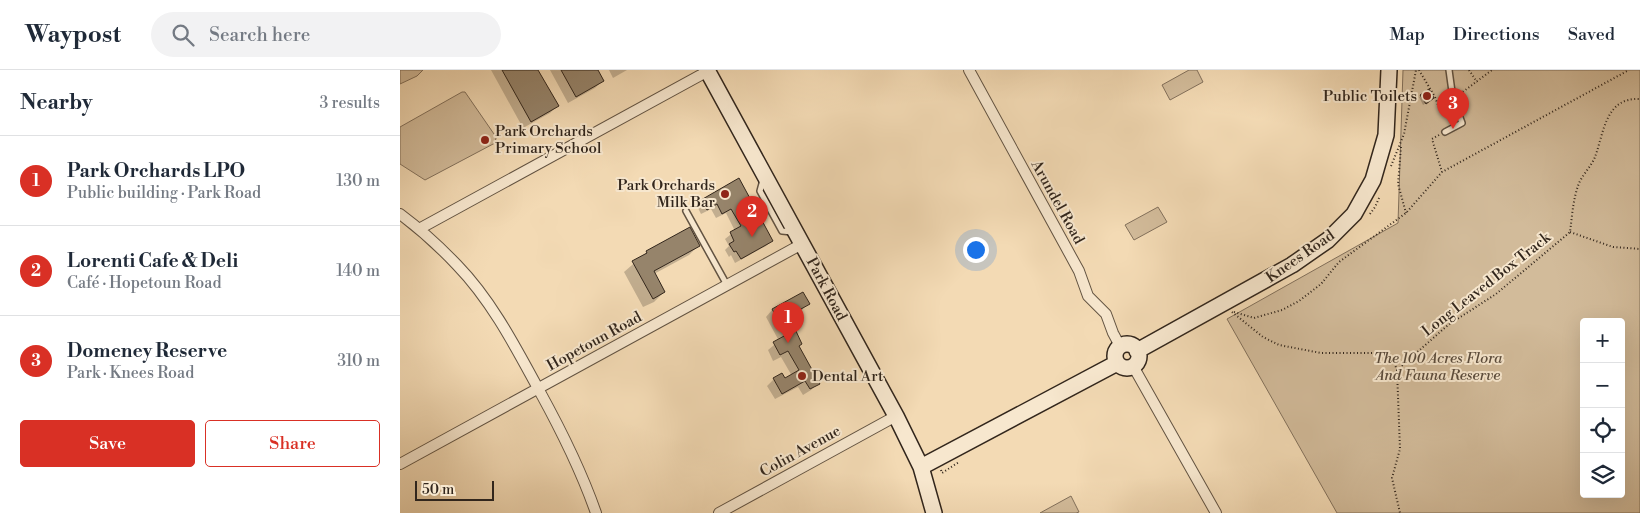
<!DOCTYPE html>
<html lang="en">
<head>
<meta charset="utf-8">
<style>
	:root { --surface:#fff; --page:#f2f2f3; --text:#1f2937; --muted:#747a83; --line:#e0e1e3; --accent:#d93025 }
	body { margin:0; font-family:"Libre Bodoni",serif; background:var(--page); color:var(--text) }
	.controls { position:absolute; right:15px; bottom:15px; display:grid; overflow:hidden; border-radius:5px; box-shadow:0 5px 20px #0002 }
	.controls button { width:45px; height:45px; display:grid; place-items:center; padding:0; border:0; border-bottom:1px solid var(--line); background:var(--surface); color:var(--text); font:25px sans-serif }
	.scale { position:absolute; left:15px; bottom:12px; width:79px; box-sizing:border-box; padding-left:5px; border:2px solid #32261c; border-top:0; font-size:14px; line-height:18px; white-space:nowrap; color:#32261c; -webkit-text-stroke:4px #f7e7ce; paint-order:stroke }
	.you { position:absolute; left:575px; top:179px; width:18px; height:18px; margin:-12px; border:4px solid #fff; border-radius:50%; background:#1a73e8; box-shadow:0 0 0 8px #1a73e833 }
	.badge { display:grid; place-items:center; width:32px; height:32px; border-radius:50%; background:var(--accent); color:#fff; font-size:16px; font-weight:700 }
	.pin { position:absolute; translate:-50% -41px; filter:drop-shadow(0 1px 2px #0008) }
	.pin::after { content:''; position:absolute; top:26px; width:18px; height:15px; background:inherit; clip-path:polygon(0 0,100% 0,50% 100%) }
	.list { margin:0; padding:0; list-style:none }
	h2 { display:flex; justify-content:space-between; align-items:center; height:65px; margin:0; padding:0 20px; font-size:21px }
	h2 small { font-size:16px; font-weight:400; color:var(--muted) }
	.list li { display:grid; grid-template-columns:32px 1fr auto; gap:15px; align-items:center; box-sizing:border-box; height:90px; padding:0 20px; border-top:1px solid var(--line) }
	.list b { display:block; font-size:19px; white-space:nowrap }
	.list p { margin:0; font-size:16px; white-space:nowrap; color:var(--muted) }
	.list em { font-size:16px; font-style:normal; color:var(--muted) }
	.actions { display:flex; gap:10px; padding:15px 20px }
	.actions a { flex:1; padding:11px 0; border:1px solid var(--accent); border-radius:5px; text-align:center; font-size:18px; color:var(--accent) }
	.actions .main { background:var(--accent); color:#fff }
	.icon { flex:none; width:28px; height:28px; fill:none; stroke:currentColor; stroke-width:2; stroke-linecap:round; stroke-linejoin:round }
	.map { position:relative; flex:none; width:1240px; height:443px; overflow:hidden }
	header { display:flex; align-items:center; gap:30px; box-sizing:border-box; height:70px; padding:0 25px; background:var(--surface); border-bottom:1px solid var(--line) }
	header strong { font-size:24px }
	nav { display:flex; gap:28px; margin-inline-start:auto; font-size:18px }
	.search { width:350px; height:45px; background:var(--page); display:flex; align-items:center; gap:12px; box-sizing:border-box; padding:0 18px; border-radius:28px; color:var(--muted); font-size:19px }
	main { display:flex }
	aside { flex:1; background:var(--surface) }
	.map>svg:first-child { display:block }
</style>
</head>
<body>
<header>
<strong>Waypost</strong>
<div class="search"><svg class="icon" aria-label="search" viewBox="0 0 24 24"><circle cx="10" cy="10" r="6"/><path d="M15 15l6 6"/></svg>Search here</div>
<nav><a>Map</a><a>Directions</a><a>Saved</a></nav>
</header>
<main>
<aside>
<h2>Nearby<small>3 results</small></h2>
<ul class="list">
<li><span class="badge">1</span><div><b>Park Orchards LPO</b><p>Public building · Park Road</p></div><em>130 m</em></li>
<li><span class="badge">2</span><div><b>Lorenti Cafe &amp; Deli</b><p>Café · Hopetoun Road</p></div><em>140 m</em></li>
<li><span class="badge">3</span><div><b>Domeney Reserve</b><p>Park · Knees Road</p></div><em>310 m</em></li>
</ul>
<div class="actions"><a class="main">Save</a><a>Share</a></div>
</aside>
<div class="map">
<svg width="1240" height="443" viewBox="0 0 1240 443">
	<rect width="100%" height="100%" fill="#f3dab4"/>
	<filter id="stains"><feTurbulence type="fractalNoise" baseFrequency=".004" numOctaves="4"/><feColorMatrix values="0 0 0 0 .2 0 0 0 0 .09 0 0 0 0 .02 0 0 0 .5 -.17"/></filter>
	<radialGradient id="worn" r=".72"><stop offset=".6" stop-color="#630" stop-opacity="0"/><stop offset="1" stop-color="#630" stop-opacity=".3"/></radialGradient>
	<path fill="#d2bb9a" stroke="#82705b" fill-rule="evenodd" d="M 0,0 L 23,0 L 17,6 L 0,14 Z
		M 789,0 L 797,0 L 803,12 L 770,30 L 762,15 Z
		M 1003,0 L 1240,0 L 1240,443 L 937,443 L 827,249 L 998,153 ZM 1184,252 L 1221,252 L 1221,424 L 1184,424 Z
		M 62,22 L 65,22 L 94,64 L 96,68 L 95,73 L 25,110 L 0,94 L 0,57 Z
		M 758,137 L 767,152 L 734,170 L 725,155 Z
		M 671,426 L 679,442 L 676,443 L 640,443 Z"/>
	<path fill="#0003" d="M 91,0 L 137,0 L 157,36 L 150,43 L 123,58 Z
		M 150,0 L 196,0 L 202,11 L 195,18 L 168,33 Z
		M 209,0 L 227,0 L 213,8 Z
		M 1021,26 L 1031,30 L 1023,35 L 1019,27 Z
		M 338,110 L 372,171 L 366,176 L 335,193 L 331,185 L 329,187 L 325,180 L 329,176 L 325,169 L 335,161 L 326,143 L 316,148 L 311,139 L 301,144 L 297,136 L 302,131 Z
		M 299,175 L 289,185 L 254,204 L 264,222 L 254,232 L 243,237 L 224,202 L 247,182 Z
		M 403,224 L 408,233 L 402,240 L 391,246 L 398,257 L 394,260 L 398,277 L 418,313 L 411,320 L 403,325 L 398,317 L 375,329 L 367,316 L 374,309 L 384,310 L 392,306 L 381,287 L 373,291 L 368,280 L 379,271 L 366,247 L 372,240 Z"/>
	<path fill="#96846b" stroke="#32261c" d="M 102,0 L 138,0 L 159,36 L 131,52 Z
		M 161,0 L 198,0 L 204,11 L 176,27 Z
		M 1029,19 L 1034,28 L 1026,34 L 1020,25 Z
		M 339,108 L 373,171 L 341,189 L 336,181 L 334,182 L 329,174 L 334,171 L 330,162 L 341,156 L 331,139 L 322,144 L 317,134 L 307,140 L 301,130 Z
		M 290,157 L 300,176 L 254,201 L 265,222 L 253,229 L 232,191 L 247,183 L 246,181 Z
		M 403,222 L 410,234 L 392,244 L 399,257 L 395,259 L 402,274 L 399,276 L 420,314 L 410,319 L 405,311 L 382,324 L 373,308 L 382,303 L 385,308 L 399,300 L 388,281 L 380,285 L 373,272 L 386,265 L 372,239 Z"/>
	<g fill="none" stroke-linecap="round" stroke-linejoin="round">
		<g stroke="#625342" stroke-width="8">
			<path id="lane" d="M 1045,62 L 1062,53 L 1053,29 L 1049,0
				M 363,110 L 360,121 L 382,161 L 392,162
				M 286,141 L 327,215"/>
		</g>
		<g stroke="#625342" stroke-width="12">
			<path id="street" d="M 569,0 L 679,201 L 688,226 L 706,244 L 713,263 L 720,276
				M 0,144 C 20,159 39,176 57,195 C 92,231 116,278 140,322 C 162,362 181,400 196,443
				M 19,159 L 308,1
				M 733,296 L 816,443
				M 0,394 L 402,174
				M 319,443 L 496,346"/>
		</g>
		<g stroke="#32261c" stroke-width="18">
			<path id="secondary" d="M 307,0 L 496,346 L 521,397 L 534,443
				M715 286a12 12 0 1 1 24 0a12 12 0 1 1-24 0Z
				M 737,281 L 892,195 L 928,170 L 954,144 L 973,110 L 986,65 L 989,0
				M 521,397 L 717,293"/>
		</g>
		<path stroke="#32261c" stroke-width="2" stroke-dasharray="1 2.5" stroke-linecap="butt" d="M 1019,0 L 1035,27 L 1038,35 L 1047,32
			M 1069,0 L 1077,12
			M 1060,24 L 1092,0
			M 1039,65 L 1032,69 L 1042,102
			M 1001,77 L 998,114 L 1006,143
			M 991,96 L 1004,64 L 1016,0
			M 970,144 L 975,137 L 980,126
			M 1170,162 L 1213,177 L 1240,179
			M 832,242 L 863,267 L 879,275 L 921,283 L 981,283 L 992,287 L 997,300 L 1048,255 L 1096,224 L 1170,162 C 1172,147 1173,130 1178,116 C 1181,106 1191,97 1195,87 C 1204,63 1205,27 1240,29
			M 834,242 L 854,248 L 882,240 L 899,231 L 921,214 L 939,192 L 1006,143 L 1042,102 L 1229,0
			M 997,300 L 1000,379 L 992,408 L 1000,443
			M 541,400 L 542,403 L 559,392"/>
		<use href="#lane" stroke="#f7e7ce" stroke-width="5"/>
		<use href="#street" stroke="#f7e7ce" stroke-width="10"/>
		<use href="#secondary" stroke="#f7e7ce" stroke-width="15"/>
	</g>
	<g fill="#8f2418" stroke="#f7e7ce" stroke-width="2">
		<circle cx="1027" cy="26" r="5"/>
		<circle cx="85" cy="70" r="5"/>
		<circle cx="325" cy="124" r="5"/>
		<circle cx="402" cy="306" r="5"/>
	</g>
	<g text-anchor="middle" stroke-width="4" stroke-linejoin="round" paint-order="stroke">
		<g font-size="15" fill="#32261c" stroke="#f7e7ce" text-anchor="end">
			<text x="1017" y="31">Public Toilets</text>
			<text x="95" y="66" text-anchor="start">Park Orchards<tspan x="95" dy="17">Primary School</tspan></text>
			<text x="315" y="120">Park Orchards<tspan x="315" dy="17">Milk Bar</tspan></text>
			<text x="412" y="311" text-anchor="start">Dental Art</text>
		</g>
		<g font-size="15" fill="#32261c" stroke="#f7e7ce">
			<text transform="translate(658 132) rotate(61)" y="5">Arundel Road</text>
			<text transform="translate(900 186) rotate(-35)" y="5">Knees Road</text>
			<text transform="translate(1086 214) rotate(-38)" y="5">Long Leaved Box Track</text>
			<text transform="translate(427 219) rotate(62)" y="5">Park Road</text>
			<text transform="translate(194 271) rotate(-29)" y="5">Hopetoun Road</text>
			<text transform="translate(400 381) rotate(-29)" y="5">Colin Avenue</text>
		</g>
		<g font-size="15" font-style="italic" fill="#5a4b3c" stroke="#f7e7ce">
			<text x="1038" y="293">The 100 Acres Flora<tspan x="1038" dy="17">And Fauna Reserve</tspan></text>
		</g>
	</g>
	<rect width="100%" height="100%" filter="url(#stains)"/>
	<rect width="100%" height="100%" fill="url(#worn)"/>
</svg>
<div class="controls">
<button>+</button>
<button>−</button>
<button><svg class="icon" aria-label="locate" viewBox="0 0 24 24"><circle cx="12" cy="12" r="6"/><path d="M12 2v4M12 18v4M2 12h4M18 12h4"/></svg></button>
<button><svg class="icon" aria-label="layers" viewBox="0 0 24 24"><path d="M12 4l9 5-9 5-9-5zM3 14l9 5 9-5"/></svg></button>
</div>
<div class="scale">50 m</div>
<div class="you"></div>
<div class="pin badge" style="left:388px;top:273px">1</div>
<div class="pin badge" style="left:352px;top:167px">2</div>
<div class="pin badge" style="left:1053px;top:59px">3</div>
</div>
</main>
</body>
</html>
